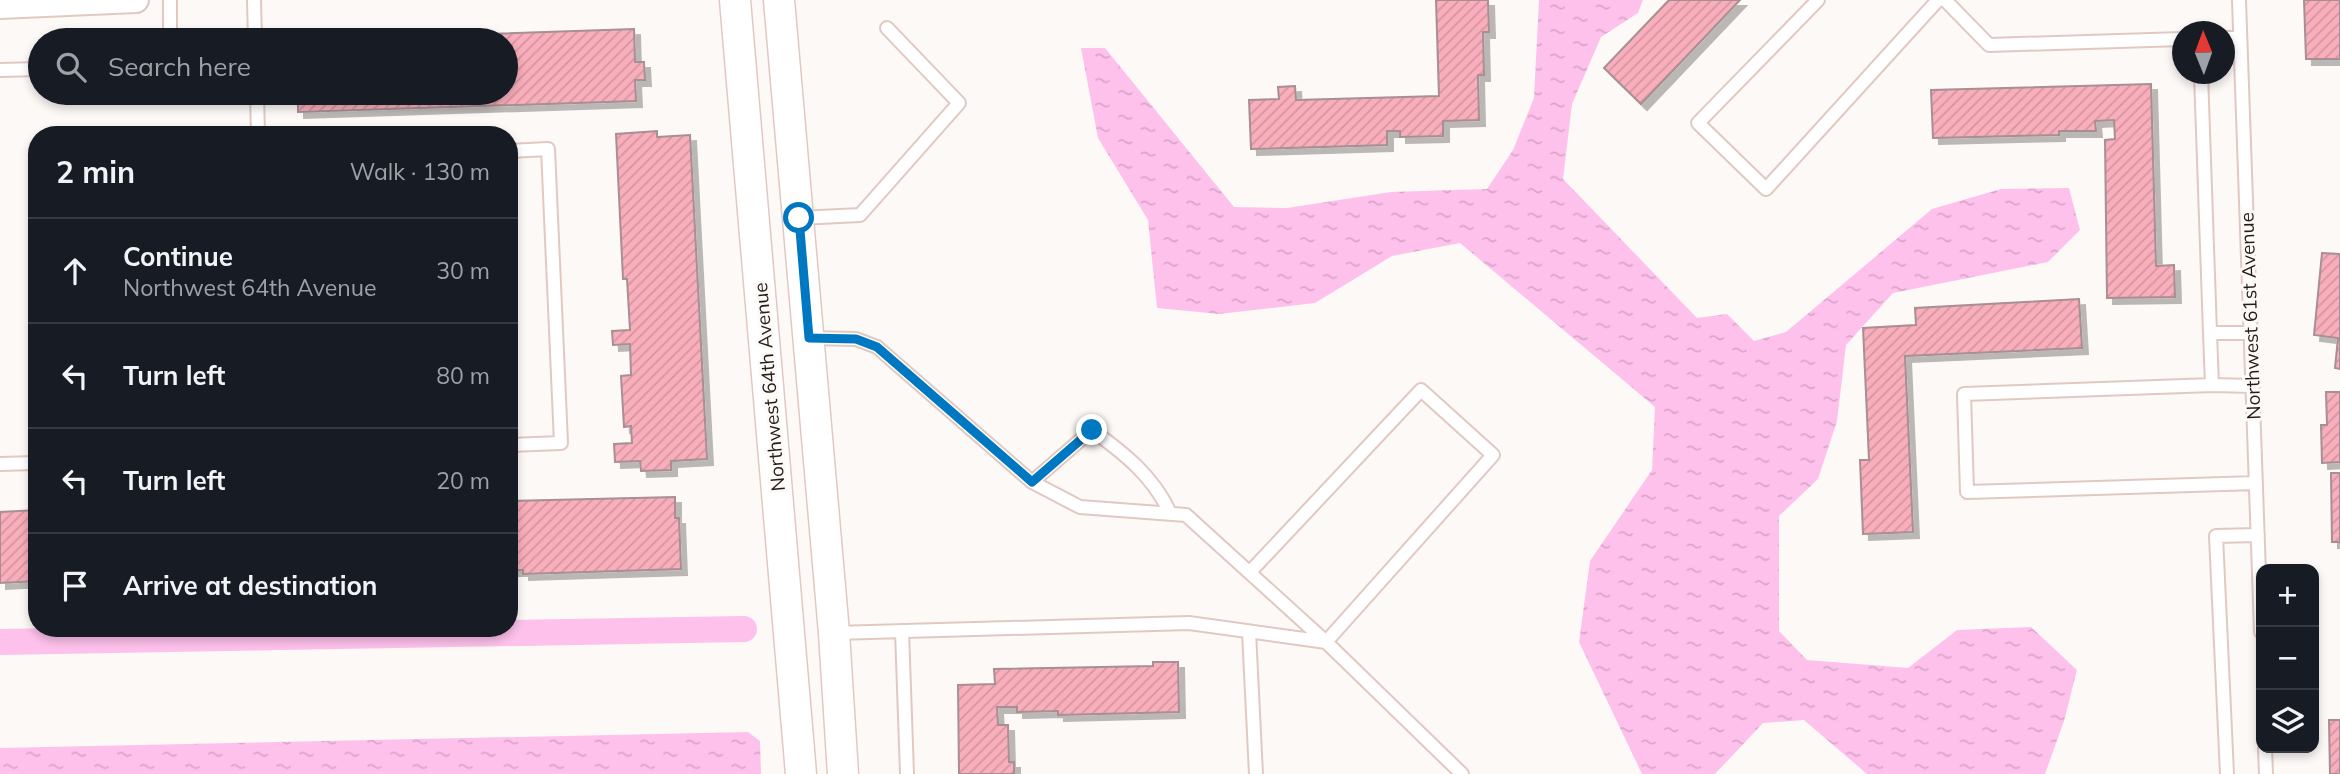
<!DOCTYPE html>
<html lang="en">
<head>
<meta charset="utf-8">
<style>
	:root { --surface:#171b24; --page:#20242c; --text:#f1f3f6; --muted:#9ea1a6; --line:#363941 }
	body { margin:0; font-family:Mulish,sans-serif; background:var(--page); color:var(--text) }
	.controls { position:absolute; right:21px; bottom:21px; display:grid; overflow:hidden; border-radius:14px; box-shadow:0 4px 10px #0003 }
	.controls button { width:63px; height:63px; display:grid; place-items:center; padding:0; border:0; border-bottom:2px solid var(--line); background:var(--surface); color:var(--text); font:35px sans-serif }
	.compass { position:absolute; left:2172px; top:21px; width:63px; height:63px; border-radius:50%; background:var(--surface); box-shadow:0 4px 10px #0003; rotate:359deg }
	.stop { position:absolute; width:21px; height:21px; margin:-16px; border:5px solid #0078c1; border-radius:50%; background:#fff }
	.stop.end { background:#0078c1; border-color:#fff; box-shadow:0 2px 7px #0008 }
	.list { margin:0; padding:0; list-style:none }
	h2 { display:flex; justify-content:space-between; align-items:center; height:91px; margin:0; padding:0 28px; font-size:30px }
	h2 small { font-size:23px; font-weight:400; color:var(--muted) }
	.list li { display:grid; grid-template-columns:46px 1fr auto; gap:21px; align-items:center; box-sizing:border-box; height:105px; padding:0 28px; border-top:2px solid var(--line) }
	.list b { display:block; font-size:26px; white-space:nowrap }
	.list p { margin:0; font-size:23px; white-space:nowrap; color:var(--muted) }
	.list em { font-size:23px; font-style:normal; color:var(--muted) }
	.icon { flex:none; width:38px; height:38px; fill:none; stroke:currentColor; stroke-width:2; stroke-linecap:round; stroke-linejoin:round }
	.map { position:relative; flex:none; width:2340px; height:774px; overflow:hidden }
	.search { position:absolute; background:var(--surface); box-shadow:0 4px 10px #0003; left:28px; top:28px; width:490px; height:77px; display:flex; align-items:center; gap:18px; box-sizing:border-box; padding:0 24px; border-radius:38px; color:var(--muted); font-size:26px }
	.panel { position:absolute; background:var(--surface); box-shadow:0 4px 10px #0003; left:28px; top:126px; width:490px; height:511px; border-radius:28px }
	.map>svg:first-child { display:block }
</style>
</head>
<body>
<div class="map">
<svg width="2340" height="774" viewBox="0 0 2340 774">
	<defs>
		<pattern id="water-ripples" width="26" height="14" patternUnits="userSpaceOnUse" patternTransform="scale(1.75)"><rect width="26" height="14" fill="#fec1ec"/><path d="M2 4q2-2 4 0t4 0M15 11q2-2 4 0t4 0" fill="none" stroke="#daa5ca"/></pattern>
		<pattern id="building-hatch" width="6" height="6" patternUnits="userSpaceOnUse" patternTransform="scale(1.75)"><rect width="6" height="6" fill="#f9aebb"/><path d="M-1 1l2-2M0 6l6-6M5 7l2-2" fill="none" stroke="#d595a0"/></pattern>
		<filter id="shadow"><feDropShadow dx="6" dy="6" stdDeviation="0" flood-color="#0004"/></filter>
	</defs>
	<rect width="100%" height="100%" fill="#fdf9f7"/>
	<path fill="url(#water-ripples)" d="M 1539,0 L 1643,0 L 1638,13 L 1601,37 L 1572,104 L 1563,179 L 1697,318 L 1727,314 L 1754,341 L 1786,332 L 1932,209 L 2001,189 L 2069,188 L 2080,230 L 2048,262 L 1893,293 L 1846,345 L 1837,421 L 1818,479 L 1779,516 L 1779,631 L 1807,660 L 1908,668 L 1957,630 L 2031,627 L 2077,670 L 2064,721 L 2045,774 L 1867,774 L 1804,720 L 1763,723 L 1715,774 L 1642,774 L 1579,642 L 1590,561 L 1652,470 L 1655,407 L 1460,243 L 1392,256 L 1315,303 L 1219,314 L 1157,308 L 1148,220 L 1098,138 L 1081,48 L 1105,48 L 1234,207 L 1287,208 L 1391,192 L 1487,189 L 1513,150 L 1534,98 Z
		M 748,732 L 760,741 L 761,774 L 0,774 L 0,748 Z"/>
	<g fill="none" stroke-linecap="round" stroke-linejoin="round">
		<path stroke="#fec1ec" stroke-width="26" d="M 0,642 L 744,629"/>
	</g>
	<path fill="url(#building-hatch)" stroke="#a78f93" stroke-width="2" filter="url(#shadow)" d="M 1436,0 L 1488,0 L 1489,32 L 1483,32 L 1484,75 L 1478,75 L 1479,120 L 1443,121 L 1443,136 L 1400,137 L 1400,131 L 1387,131 L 1387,145 L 1251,149 L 1249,100 L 1279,99 L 1278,87 L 1295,86 L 1296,100 L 1439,96 Z
		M 1669,0 L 1740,0 L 1641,104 L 1604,68 Z
		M 2304,0 L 2340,0 L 2340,59 L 2306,59 Z
		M 634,29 L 635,62 L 644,62 L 645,80 L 635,80 L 636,101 L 298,112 L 298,93 L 506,93 L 506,40 L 304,40 Z
		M 2151,84 L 2156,266 L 2174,265 L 2175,297 L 2107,298 L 2105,140 L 2115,139 L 2114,120 L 2095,121 L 2096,131 L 2059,131 L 2059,135 L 1933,138 L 1931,90 Z
		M 657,131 L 657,137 L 690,135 L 707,459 L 671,461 L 671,470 L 641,471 L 640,461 L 615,462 L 614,444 L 632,443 L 631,426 L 624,427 L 621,376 L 631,375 L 630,344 L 613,345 L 612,331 L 630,330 L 627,279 L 623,279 L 616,134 Z
		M 2322,253 L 2340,254 L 2340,369 L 2335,368 L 2338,338 L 2314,335 Z
		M 2079,299 L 2082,348 L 1905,356 L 1913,532 L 1863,534 L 1860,460 L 1869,460 L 1863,328 L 1916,325 L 1915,308 Z
		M 2326,392 L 2340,392 L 2340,462 L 2322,463 L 2321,425 L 2327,425 Z
		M 2331,473 L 2340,473 L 2340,542 L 2332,542 Z
		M 675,497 L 675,518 L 679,518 L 681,569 L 523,574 L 523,570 L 509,570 L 509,501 Z
		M 37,510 L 37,581 L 0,583 L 0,512 Z
		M 1153,662 L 1178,662 L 1179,712 L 1058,715 L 1058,711 L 1017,712 L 1017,707 L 997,707 L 998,725 L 1008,725 L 1009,762 L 1014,762 L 1014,774 L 959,774 L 958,685 L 995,684 L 994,669 L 1153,666 Z
		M 2329,720 L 2340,720 L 2340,774 L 2330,774 Z"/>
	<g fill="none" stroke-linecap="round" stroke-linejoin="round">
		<g stroke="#e1c9c2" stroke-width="16">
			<path id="service" d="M 254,0 L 255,40
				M 1818,0 L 1698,123 L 1766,189 L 1938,0
				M 1945,0 L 1989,45 L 2182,39
				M 2239,0 L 2261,632
				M 2224,38 L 2240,38
				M 170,40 L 170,0
				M 0,70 L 40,69
				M 2201,74 L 2210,333 L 2251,333
				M 257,93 L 258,135
				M 509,151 L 548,149 L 561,443 L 509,445
				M 799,218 L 860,215 L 959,103 L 887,28
				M 2210,333 L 2212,385 L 2253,386
				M 809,338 L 856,339 L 877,347 L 1032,482 L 1080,507 L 1186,515 L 1326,642 L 1493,455 L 1421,390 L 1250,572
				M 2212,385 L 1964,394 L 1967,492 L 2256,483
				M 0,464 L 37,463
				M 1032,482 L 1092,430 C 1125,454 1153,476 1170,513
				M 902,631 L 907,774
				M 1249,632 L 1256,774
				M 835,633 L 1189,623 L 1326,642 L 1462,774
				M 2265,748 L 2266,774
				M 2227,774 L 2216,536 L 2258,535"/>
		</g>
		<g stroke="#e1c9c2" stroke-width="28">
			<path id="minor" d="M 0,6 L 136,0"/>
		</g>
		<g stroke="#e1c9c2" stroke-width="33">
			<path id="tertiary" d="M 735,0 L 801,774
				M 779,0 L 834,633 L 843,774"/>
		</g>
		<use href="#service" stroke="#fff" stroke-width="12"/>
		<use href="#minor" stroke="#fff" stroke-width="24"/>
		<use href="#tertiary" stroke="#fff" stroke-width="30"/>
	</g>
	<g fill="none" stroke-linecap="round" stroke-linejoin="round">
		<path stroke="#0078c1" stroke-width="9" d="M 799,218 L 809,338 L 856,339 L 877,347 L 1032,482 L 1092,430"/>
	</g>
	<g text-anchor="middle" stroke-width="6" stroke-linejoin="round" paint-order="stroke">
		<g font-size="19" fill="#241c19" stroke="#fdf9f7">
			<text transform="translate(2250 316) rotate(-92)" y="7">Northwest 61st Avenue</text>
			<text transform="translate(769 387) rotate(-95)" y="7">Northwest 64th Avenue</text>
		</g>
	</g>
</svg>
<div class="controls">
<button>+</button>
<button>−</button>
<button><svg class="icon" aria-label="layers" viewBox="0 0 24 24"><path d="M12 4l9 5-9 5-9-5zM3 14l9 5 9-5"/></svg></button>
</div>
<svg class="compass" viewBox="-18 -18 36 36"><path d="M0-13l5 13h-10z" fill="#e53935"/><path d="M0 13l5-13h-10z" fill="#9ea1a6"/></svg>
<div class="stop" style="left:799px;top:218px"></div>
<div class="stop end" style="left:1092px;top:430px"></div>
<div class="search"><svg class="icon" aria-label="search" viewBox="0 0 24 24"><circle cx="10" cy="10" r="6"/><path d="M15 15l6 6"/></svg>Search here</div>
<section class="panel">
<h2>2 min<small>Walk · 130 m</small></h2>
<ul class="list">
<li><svg class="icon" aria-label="ahead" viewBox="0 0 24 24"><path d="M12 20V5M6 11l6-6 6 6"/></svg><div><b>Continue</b><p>Northwest 64th Avenue</p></div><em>30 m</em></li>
<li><svg class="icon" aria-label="left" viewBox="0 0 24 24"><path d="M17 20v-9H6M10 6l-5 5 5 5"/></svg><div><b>Turn left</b></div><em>80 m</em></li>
<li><svg class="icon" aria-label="left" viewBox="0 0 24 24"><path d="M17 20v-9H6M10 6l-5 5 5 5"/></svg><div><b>Turn left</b></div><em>20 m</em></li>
<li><svg class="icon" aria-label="arrive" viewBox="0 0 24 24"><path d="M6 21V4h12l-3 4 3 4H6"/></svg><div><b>Arrive at destination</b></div></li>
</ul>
</section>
</div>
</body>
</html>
